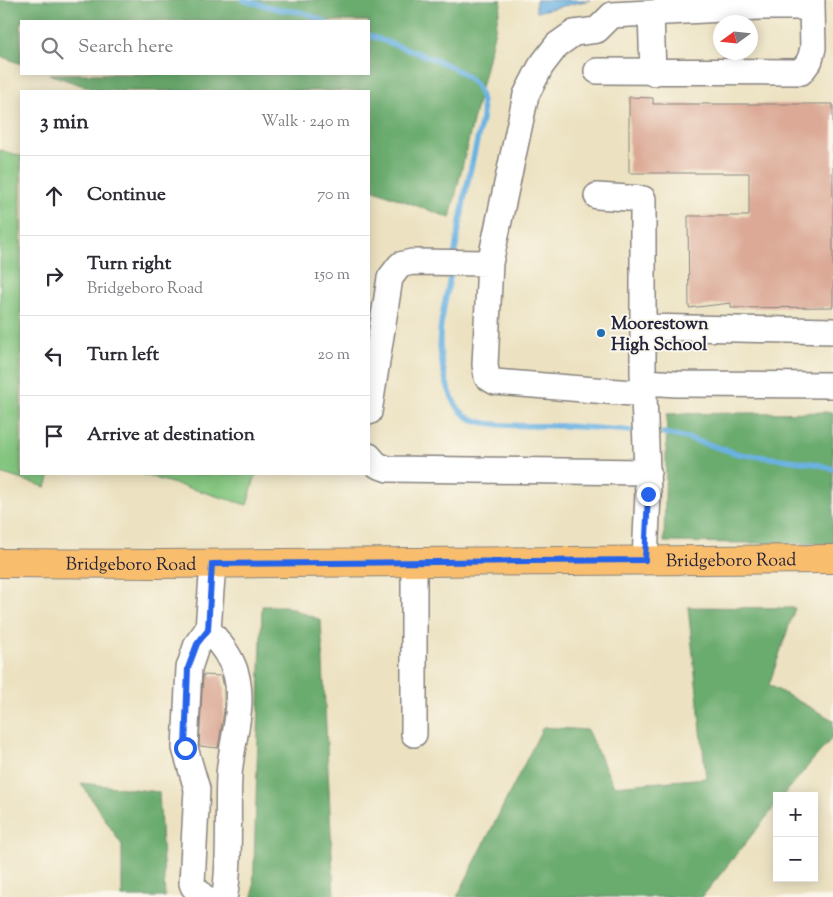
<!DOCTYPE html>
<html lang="en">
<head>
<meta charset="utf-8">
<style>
	:root { --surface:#fff; --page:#f2f2f3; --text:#2b2b33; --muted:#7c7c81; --line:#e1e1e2 }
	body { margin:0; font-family:"Sorts Mill Goudy",serif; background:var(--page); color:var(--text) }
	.controls { position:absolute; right:15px; bottom:15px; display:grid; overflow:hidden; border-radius:0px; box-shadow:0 2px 12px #0003 }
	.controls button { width:45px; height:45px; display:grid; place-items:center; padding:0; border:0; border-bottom:1px solid var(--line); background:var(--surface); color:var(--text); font:25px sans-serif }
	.compass { position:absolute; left:713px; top:15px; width:45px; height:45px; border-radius:50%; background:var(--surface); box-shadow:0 2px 12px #0003; rotate:255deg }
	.stop { position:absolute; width:15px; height:15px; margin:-11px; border:4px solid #2563eb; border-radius:50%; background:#fff }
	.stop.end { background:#2563eb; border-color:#fff; box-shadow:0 1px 5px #0008 }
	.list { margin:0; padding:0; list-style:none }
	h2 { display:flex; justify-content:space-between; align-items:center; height:65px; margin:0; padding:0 20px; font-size:21px }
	h2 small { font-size:16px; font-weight:400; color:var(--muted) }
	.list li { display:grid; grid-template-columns:32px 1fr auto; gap:15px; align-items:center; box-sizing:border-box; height:80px; padding:0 20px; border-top:1px solid var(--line) }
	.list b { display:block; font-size:19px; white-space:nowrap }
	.list p { margin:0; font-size:16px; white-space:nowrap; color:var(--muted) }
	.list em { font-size:16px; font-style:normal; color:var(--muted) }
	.icon { flex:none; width:28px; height:28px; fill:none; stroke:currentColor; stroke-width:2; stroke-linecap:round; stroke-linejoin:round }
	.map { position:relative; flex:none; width:833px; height:897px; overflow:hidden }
	.search { position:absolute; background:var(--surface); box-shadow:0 2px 12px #0003; left:20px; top:20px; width:350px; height:55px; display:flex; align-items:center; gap:12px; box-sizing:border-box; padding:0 18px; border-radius:0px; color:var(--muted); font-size:19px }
	.panel { position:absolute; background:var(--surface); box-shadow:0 2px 12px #0003; left:20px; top:90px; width:350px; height:385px; border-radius:0px }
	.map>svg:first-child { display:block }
</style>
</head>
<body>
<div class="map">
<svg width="833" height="897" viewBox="0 0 833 897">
	<rect width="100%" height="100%" fill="#fbf7ec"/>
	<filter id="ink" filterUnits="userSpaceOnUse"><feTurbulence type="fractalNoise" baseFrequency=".02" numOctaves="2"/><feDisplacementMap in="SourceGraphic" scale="10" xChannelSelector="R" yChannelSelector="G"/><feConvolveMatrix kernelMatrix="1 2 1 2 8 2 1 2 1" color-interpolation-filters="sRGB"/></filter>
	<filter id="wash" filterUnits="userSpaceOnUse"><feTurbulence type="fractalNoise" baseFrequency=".0096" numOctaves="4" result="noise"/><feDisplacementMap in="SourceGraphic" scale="20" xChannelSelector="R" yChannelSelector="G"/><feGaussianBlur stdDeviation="1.12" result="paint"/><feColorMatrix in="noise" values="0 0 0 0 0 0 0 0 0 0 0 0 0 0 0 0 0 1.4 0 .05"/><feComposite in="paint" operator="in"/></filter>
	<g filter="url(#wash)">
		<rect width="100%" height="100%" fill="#ece2c1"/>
		<path fill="#83c67f" stroke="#52745d" d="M 0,150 L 21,156 L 21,474 L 50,474 L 46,487 L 0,473 Z
			M 141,474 L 256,474 L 247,505 Z"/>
		<path fill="#6aab6e" stroke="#466654" d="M 0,0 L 502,0 L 450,218 L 369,188 L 369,91 L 98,91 L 49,74 L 369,74 L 369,21 L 21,21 L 21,64 L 0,56 Z
			M 833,412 L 833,544 L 664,542 L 667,414 Z
			M 262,606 L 285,606 L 321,620 L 334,897 L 253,897 Z
			M 688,607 L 795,608 L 769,685 L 833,720 L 833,737 L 812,761 L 783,796 L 777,796 L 777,804 L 702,897 L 457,897 L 543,727 L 587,730 L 614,786 L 706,778 Z
			M 81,783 L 159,792 L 165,897 L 122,897 L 122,845 Z"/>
		<path fill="#6bb2e2" stroke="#466a8e" d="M 536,0 L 590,0 L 536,12 Z"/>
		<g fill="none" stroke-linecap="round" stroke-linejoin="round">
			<path stroke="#6bb2e2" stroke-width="5.5" d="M 243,0 L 282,10 L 301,12 L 325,21
				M 369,35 C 394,47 465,63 478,89 C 483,98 483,109 482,119 L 465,194 L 454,257
				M 452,268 C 448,290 441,313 440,335 C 439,358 447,402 466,416 C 485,429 540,425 564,426 C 586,427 609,429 632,431
				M 663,433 L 687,438 L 739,454 L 788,460 L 817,464 L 833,469"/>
		</g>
		<g id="blocks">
			<path fill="#dba995" d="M 629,97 L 653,98 L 653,104 L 833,104 L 833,307 L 731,308 L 731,303 L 689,308 L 688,216 L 749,216 L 749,173 L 629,173 Z
				M 203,675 L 221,676 L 222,678 L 224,688 L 224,711 L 218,748 L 199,746 Z"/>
		</g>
	</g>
	<g filter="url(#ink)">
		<use href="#blocks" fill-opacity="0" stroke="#87827e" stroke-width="1"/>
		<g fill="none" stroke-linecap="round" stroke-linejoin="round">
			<g stroke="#87827e" stroke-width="28">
				<path id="minor" d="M 651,13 L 653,73
					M 597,71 L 801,72 L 810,60 L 813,48 L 812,7
					M 597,196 L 643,199 L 643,373 L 648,494 L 645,560
					M 644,327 L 833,331
					M 644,382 L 677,384 L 833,385
					M 644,394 L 495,382 L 487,377 L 485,365 L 490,263 L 526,95 L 541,66 L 557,45 L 574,33 L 597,30 L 612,15 L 759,7 L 812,7 L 812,0
					M 369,412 L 390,278 L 400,265 L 412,262 L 490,263
					M 369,456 L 377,465 L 388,469 L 648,472
					M 414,562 L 414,734
					M 208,629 C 220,644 231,656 236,674 C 245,708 231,742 229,776 C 227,815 231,855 225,894 L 222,897
					M 203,897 L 193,886 L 192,883 L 197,789 L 185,748 L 189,668 L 197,644 L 208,629 L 213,564"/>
			</g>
			<g stroke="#87827e" stroke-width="30">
				<g id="major">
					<path id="s1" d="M 0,563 L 157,564 L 833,559"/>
				</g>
			</g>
			<use href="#minor" stroke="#fff" stroke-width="25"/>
			<use href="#major" stroke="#f9be6d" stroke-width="28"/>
		</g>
	</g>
	<g fill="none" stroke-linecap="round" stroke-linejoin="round" filter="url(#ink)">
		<path stroke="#2563eb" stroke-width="6" d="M 185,748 L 188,668 L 197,644 L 208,630 L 212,564 L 645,560 L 648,494"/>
	</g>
	<circle fill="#1f6fb2" stroke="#fbf7ec" stroke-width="2" cx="601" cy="333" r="5"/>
	<g text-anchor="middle" stroke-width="4" stroke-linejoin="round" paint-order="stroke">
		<g font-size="18" font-weight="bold" fill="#22223b" stroke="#fbf7ec" text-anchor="start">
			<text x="611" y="329">Moorestown<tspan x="611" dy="21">High School</tspan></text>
		</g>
		<g font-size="18" fill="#22223b" stroke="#fbf7ec">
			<text dy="6" stroke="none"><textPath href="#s1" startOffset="731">Bridgeboro Road</textPath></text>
			<text dy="6" stroke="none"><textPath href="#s1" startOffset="131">Bridgeboro Road</textPath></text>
		</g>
	</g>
</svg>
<div class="controls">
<button>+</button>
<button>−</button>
</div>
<svg class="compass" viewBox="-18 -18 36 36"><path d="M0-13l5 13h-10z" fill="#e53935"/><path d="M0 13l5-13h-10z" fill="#7c7c81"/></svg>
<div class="stop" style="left:185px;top:748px"></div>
<div class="stop end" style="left:648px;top:494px"></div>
<div class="search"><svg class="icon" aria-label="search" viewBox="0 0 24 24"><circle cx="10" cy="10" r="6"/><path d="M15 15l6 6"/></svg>Search here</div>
<section class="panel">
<h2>3 min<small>Walk · 240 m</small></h2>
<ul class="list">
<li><svg class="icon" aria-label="ahead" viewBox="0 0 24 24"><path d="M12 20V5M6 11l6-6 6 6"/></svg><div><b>Continue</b></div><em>70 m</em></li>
<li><svg class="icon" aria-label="right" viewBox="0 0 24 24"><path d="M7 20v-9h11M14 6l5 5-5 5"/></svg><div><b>Turn right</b><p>Bridgeboro Road</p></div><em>150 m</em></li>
<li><svg class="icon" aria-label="left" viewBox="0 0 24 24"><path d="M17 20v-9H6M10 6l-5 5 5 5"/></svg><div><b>Turn left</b></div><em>20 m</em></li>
<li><svg class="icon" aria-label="arrive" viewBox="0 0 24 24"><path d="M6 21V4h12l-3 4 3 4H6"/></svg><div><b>Arrive at destination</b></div></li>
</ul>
</section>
</div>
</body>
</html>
